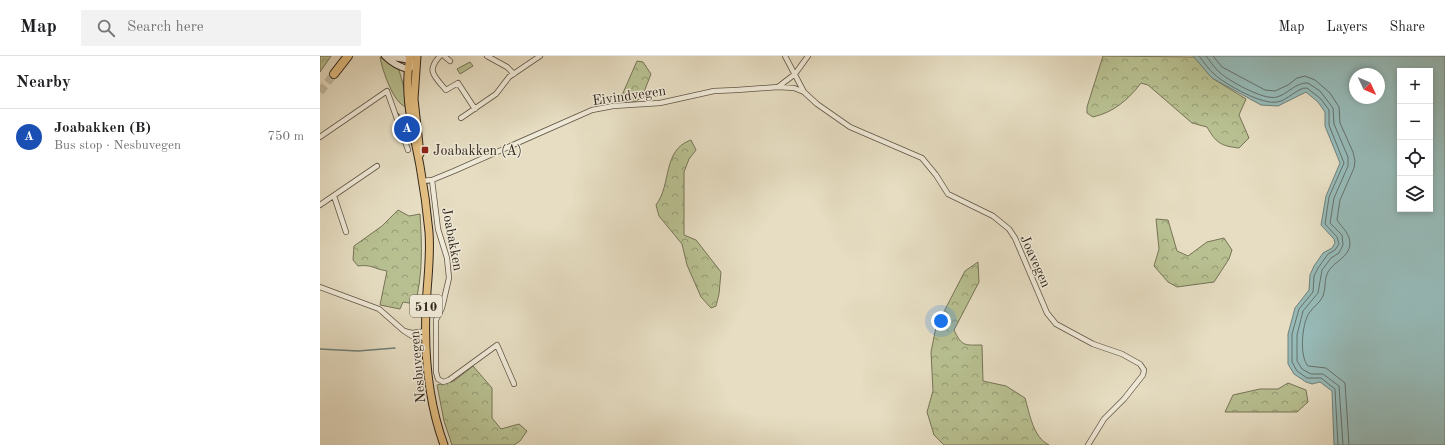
<!DOCTYPE html>
<html lang="en">
<head>
<meta charset="utf-8">
<style>
	:root { --surface:#fff; --page:#f2f2f2; --text:#202124; --muted:#757577; --line:#e0e0e0; --accent:#8f2418 }
	body { margin:0; font-family:"Old Standard TT",serif; background:var(--page); color:var(--text) }
	.controls { position:absolute; right:12px; top:12px; display:grid; overflow:hidden; border-radius:0px; box-shadow:0 2px 6px #0003 }
	.controls button { width:36px; height:36px; display:grid; place-items:center; padding:0; border:0; border-bottom:1px solid var(--line); background:var(--surface); color:var(--text); font:20px sans-serif }
	.compass { position:absolute; left:1029px; top:12px; width:36px; height:36px; border-radius:50%; background:var(--surface); box-shadow:0 2px 6px #0003; rotate:134deg }
	.you { position:absolute; left:621px; top:265px; width:14px; height:14px; margin:-10px; border:3px solid #fff; border-radius:50%; background:#1a73e8; box-shadow:0 0 0 6px #1a73e833 }
	.badge { display:grid; place-items:center; width:26px; height:26px; border-radius:50%; background:var(--accent); color:#fff; font-size:13px; font-weight:700 }
	.pin { position:absolute; translate:-50% -50%; border:2px solid #fff; box-shadow:0 1px 4px #0006 }
	.list { margin:0; padding:0; list-style:none }
	h2 { display:flex; justify-content:space-between; align-items:center; height:52px; margin:0; padding:0 16px; font-size:17px }
	h2 small { font-size:13px; font-weight:400; color:var(--muted) }
	.list li { display:grid; grid-template-columns:26px 1fr auto; gap:12px; align-items:center; box-sizing:border-box; height:56px; padding:0 16px; border-top:1px solid var(--line) }
	.list b { display:block; font-size:15px; white-space:nowrap }
	.list p { margin:0; font-size:13px; white-space:nowrap; color:var(--muted) }
	.list em { font-size:13px; font-style:normal; color:var(--muted) }
	.icon { flex:none; width:22px; height:22px; fill:none; stroke:currentColor; stroke-width:2; stroke-linecap:round; stroke-linejoin:round }
	.map { position:relative; flex:none; width:1125px; height:389px; overflow:hidden }
	header { display:flex; align-items:center; gap:24px; box-sizing:border-box; height:56px; padding:0 20px; background:var(--surface); border-bottom:1px solid var(--line) }
	header strong { font-size:19px }
	nav { display:flex; gap:22px; margin-inline-start:auto; font-size:14px }
	.search { width:280px; height:36px; background:var(--page); display:flex; align-items:center; gap:10px; box-sizing:border-box; padding:0 14px; border-radius:0px; color:var(--muted); font-size:15px }
	main { display:flex }
	aside { flex:1; background:var(--surface) }
	.map>svg:first-child { display:block }
</style>
</head>
<body>
<header>
<strong>Map</strong>
<div class="search"><svg class="icon" aria-label="search" viewBox="0 0 24 24"><circle cx="10" cy="10" r="6"/><path d="M15 15l6 6"/></svg>Search here</div>
<nav><a>Map</a><a>Layers</a><a>Share</a></nav>
</header>
<main>
<aside>
<h2>Nearby<small></small></h2>
<ul class="list">
<li><span class="badge" style="background:#1a4fb4">A</span><div><b>Joabakken (B)</b><p>Bus stop · Nesbuvegen</p></div><em>750 m</em></li>
</ul>
</aside>
<div class="map">
<svg width="1125" height="389" viewBox="0 0 1125 389">
	<defs>
		<pattern id="forest-crowns" width="20" height="18" patternUnits="userSpaceOnUse"><rect width="20" height="18" fill="#b8c091"/><path d="M2 6a3 3 0 1 1 6 0M12 15a3 3 0 1 1 6 0" fill="none" stroke="#969c76"/></pattern>
	</defs>
	<rect width="100%" height="100%" fill="#e6ddc2"/>
	<filter id="stains"><feTurbulence type="fractalNoise" baseFrequency=".005" numOctaves="4"/><feColorMatrix values="0 0 0 0 .2 0 0 0 0 .09 0 0 0 0 .02 0 0 0 .5 -.17"/></filter>
	<radialGradient id="worn" r=".72"><stop offset=".6" stop-color="#630" stop-opacity="0"/><stop offset="1" stop-color="#630" stop-opacity=".3"/></radialGradient>
	<path fill="#b8c091" stroke="#767457" d="M 60,1 L 79,14 L 85,35 L 86,51 C 73,47 62,13 60,1 Z
		M 78,57 L 83,63 L 87,84 Z"/>
	<path fill="url(#forest-crowns)" stroke="#767457" d="M 1,0 L 11,0 L 0,16 L 0,1 Z
		M 783,0 L 875,1 L 892,22 L 926,43 L 919,59 L 929,82 L 919,92 C 901,90 896,87 887,71 L 872,67 L 828,29 L 821,27 C 808,44 794,56 773,61 L 767,57 L 767,51 Z
		M 317,5 L 323,6 L 331,18 L 322,41 L 315,46 L 299,46 Z
		M 150,6 L 153,10 L 140,18 L 137,13 Z
		M 371,84 L 376,94 L 369,103 L 364,116 L 364,179 L 376,184 L 401,216 L 399,238 L 396,250 L 391,252 L 381,241 L 367,209 L 362,188 L 339,160 L 336,149 C 352,128 342,94 371,84 Z
		M 78,154 L 89,160 L 100,158 C 102,189 103,219 95,248 L 83,246 L 80,253 L 60,249 L 67,215 C 54,213 51,208 38,210 L 33,204 L 34,190 L 62,170 Z
		M 836,163 L 848,164 L 857,195 L 868,200 L 887,186 L 904,182 L 912,194 L 909,203 L 894,226 L 857,231 L 848,226 L 834,210 L 839,193 Z
		M 658,206 L 659,226 L 634,274 C 642,291 645,289 662,289 L 663,325 L 686,330 L 705,342 C 710,359 713,381 729,389 L 624,389 L 614,379 L 607,356 L 613,335 L 611,296 L 616,271 L 645,215 Z
		M 153,310 L 172,332 L 172,362 L 181,373 L 199,368 L 207,375 L 200,385 L 194,389 L 132,389 L 124,365 L 117,329 L 134,325 Z
		M 968,327 L 986,334 L 988,346 L 977,356 L 905,356 L 913,339 L 940,333 L 958,333 Z"/>
	<path fill="#97bbb9" stroke="#6f807b" fill-rule="evenodd" d="M 873,0 L 1125,0 L 1125,389 L 1014,389 L 1012,335 L 1000,326 L 992,328 L 986,326 L 974,318 L 968,308 L 968,278 L 975,252 L 989,234 L 990,219 L 994,210 L 1003,197 L 1012,192 L 1015,187 L 1014,183 L 1001,169 L 1006,140 L 1020,107 L 1005,70 L 1005,56 L 998,46 L 986,36 L 958,50 L 941,49 L 892,22 ZM 1080,15 L 1110,15 L 1110,153 L 1080,153 ZM 1035,18 L 1059,18 L 1059,42 L 1035,42 Z"/>
	<g fill="none" stroke-linecap="round" stroke-linejoin="round">
		<path stroke="#65716b" stroke-width="1" d="M 879,0 C 884,6 889,14 895,19 C 907,29 942,49 957,46 C 967,45 978,31 987,32 L 1001,43 L 1009,54 L 1009,69 L 1024,107 L 1009,141 L 1005,168 L 1017,181 L 1019,188 L 1015,194 L 1008,198 L 998,212 L 994,220 L 993,236 L 979,253 L 972,278 L 972,306 L 977,315 L 987,322 L 1001,322 L 1015,333 L 1018,389
			M 886,0 C 890,5 893,10 898,15 C 907,24 944,45 957,41 C 968,38 976,26 988,27 L 1000,35 L 1013,52 L 1014,68 L 1028,101 L 1028,110 L 1014,142 L 1010,167 L 1022,179 L 1023,189 L 1019,197 L 1011,202 L 1002,214 L 998,237 L 983,255 L 977,279 L 977,305 L 982,313 L 991,318 L 1003,318 L 1019,330 L 1023,389
			M 893,0 L 902,11 L 945,34 L 955,35 L 968,29 L 977,22 L 985,20 L 995,24 L 1010,37 L 1019,51 L 1020,67 L 1033,96 L 1035,105 L 1034,112 L 1020,144 L 1017,164 C 1022,172 1030,177 1030,188 C 1029,202 1014,205 1008,216 C 1004,223 1006,232 1003,240 C 1000,247 993,251 989,257 C 982,268 979,300 988,310 L 1006,312 L 1025,327 L 1029,389"/>
		<path stroke="#6f807b" stroke-width="1.5" d="M 0,293 L 38,295 L 75,292"/>
		<path stroke="#c2b9a1" stroke-width="8" stroke-dasharray="8 4" stroke-linecap="butt" d="M 0,36 L 14,18"/>
		<g stroke="#605446" stroke-width="6">
			<path id="street" d="M 120,0 C 106,15 114,20 126,34 L 138,27 L 155,53
				M 124,0 L 130,5
				M 167,0 L 187,11 L 194,18
				M 465,0 L 484,36 L 497,48 L 530,71 L 602,102 L 616,119 L 628,138 L 673,160 L 689,173 L 695,182 L 727,257 L 736,268 L 773,288 L 802,298 L 820,308 L 824,314 L 823,319 L 804,343 L 784,363 L 768,389
				M 458,31 L 475,18 L 488,0
				M 141,62 L 176,38 L 189,21 L 220,0
				M 0,81 L 67,35 L 88,94
				M 112,124 L 118,173 L 127,202 L 129,222 L 122,252 L 116,264 L 116,316 L 118,323 L 123,326 L 129,324 L 177,289 L 194,328
				M 102,125 L 112,124 L 134,115 L 272,54 L 293,50 L 340,47 L 394,35 L 417,34 L 458,31 L 474,32 L 484,36
				M 14,140 L 26,176
				M 0,149 L 57,110
				M 0,231 L 59,253 L 84,275
				M 106,275 L 92,277 L 84,275 L 92,280 L 106,282"/>
		</g>
		<g stroke="#33271d" stroke-width="8">
			<path id="secondary" d="M 65,0 C 72,7 79,11 88,13 L 95,9 L 90,4 L 68,0"/>
		</g>
		<g stroke="#33271d" stroke-width="9">
			<path id="primary" d="M 90,0 C 83,39 93,73 100,110 C 104,132 107,154 109,176 C 111,201 107,227 106,252 C 104,299 108,345 124,389
				M 97,0 L 94,43 L 100,98"/>
		</g>
		<g stroke="#33271d" stroke-width="10">
			<path id="highway" d="M 14,18 L 28,0"/>
		</g>
		<use href="#street" stroke="#efe9d7" stroke-width="4.5"/>
		<use href="#secondary" stroke="#efe9d7" stroke-width="6"/>
		<use href="#primary" stroke="#e3be81" stroke-width="7"/>
		<use href="#highway" stroke="#e3be81" stroke-width="8"/>
	</g>
	<rect fill="#8f2418" stroke="#efe9d7" stroke-width="1.5" x="101" y="90" width="8" height="8" rx="2"/>
	<g text-anchor="middle" stroke-width="3" stroke-linejoin="round" paint-order="stroke">
		<rect fill="#efe9d7" stroke="#6b6155" stroke-width="1" x="90" y="239" width="32" height="22" rx="3"/>
		<g font-size="13" font-weight="bold" fill="#33271d">
			<text x="106" y="255">510</text>
		</g>
		<g font-size="14" fill="#33271d" stroke="#efe9d7">
			<text transform="translate(309 39) rotate(-8)" y="5">Eivindvegen</text>
			<text transform="translate(133 183) rotate(79)" y="5">Joabakken</text>
			<text transform="translate(716 205) rotate(66)" y="5">Joavegen</text>
			<text transform="translate(97 311) rotate(-95)" y="5">Nesbuvegen</text>
		</g>
		<g font-size="14" fill="#33271d" stroke="#efe9d7" text-anchor="start">
			<text x="113" y="99">Joabakken (A)</text>
		</g>
	</g>
	<rect width="100%" height="100%" filter="url(#stains)"/>
	<rect width="100%" height="100%" fill="url(#worn)"/>
</svg>
<div class="controls">
<button>+</button>
<button>−</button>
<button><svg class="icon" aria-label="locate" viewBox="0 0 24 24"><circle cx="12" cy="12" r="6"/><path d="M12 2v4M12 18v4M2 12h4M18 12h4"/></svg></button>
<button><svg class="icon" aria-label="layers" viewBox="0 0 24 24"><path d="M12 4l9 5-9 5-9-5zM3 14l9 5 9-5"/></svg></button>
</div>
<svg class="compass" viewBox="-18 -18 36 36"><path d="M0-13l5 13h-10z" fill="#e53935"/><path d="M0 13l5-13h-10z" fill="#757577"/></svg>
<div class="you"></div>
<div class="pin badge" style="left:87px;top:73px;background:#1a4fb4">A</div>
</div>
</main>
</body>
</html>
